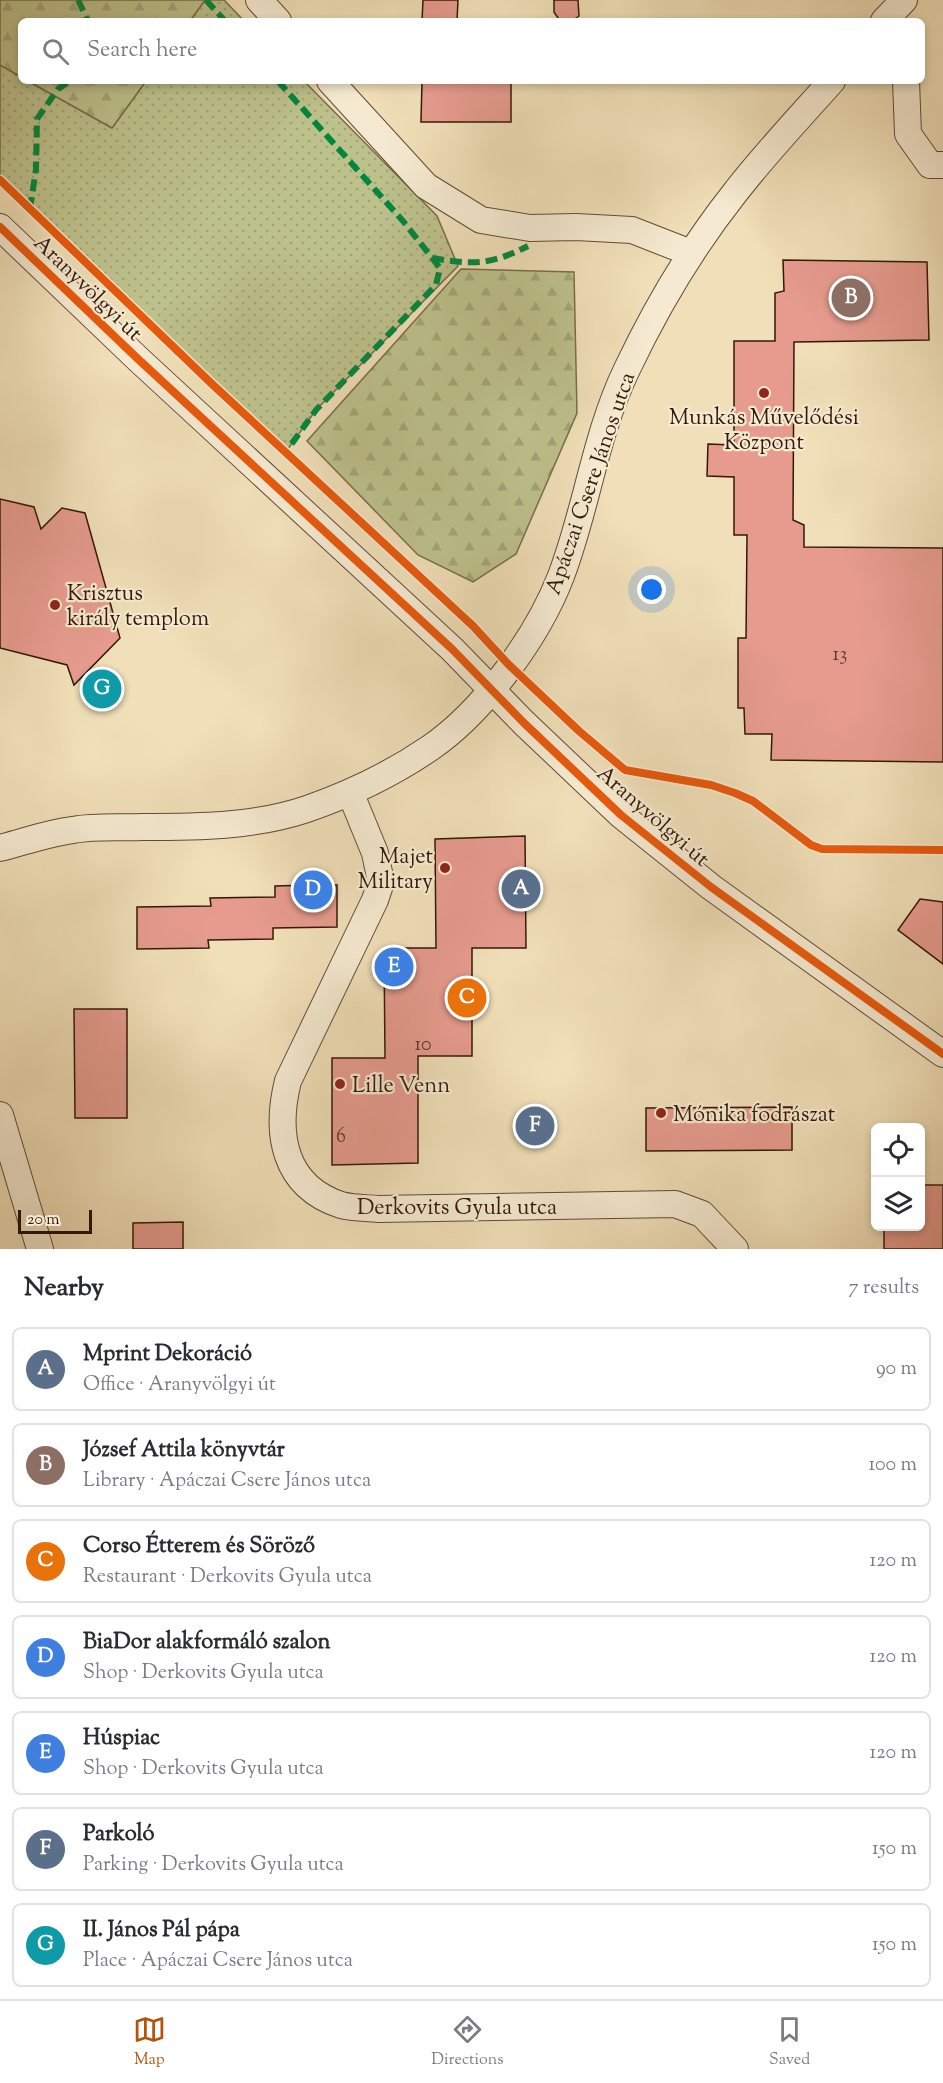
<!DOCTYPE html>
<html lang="en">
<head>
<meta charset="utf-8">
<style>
	:root { --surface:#fff; --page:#f7f7f7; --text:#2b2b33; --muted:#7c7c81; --line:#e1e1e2; --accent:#b45309 }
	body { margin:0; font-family:"Sorts Mill Goudy",serif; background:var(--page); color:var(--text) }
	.controls { position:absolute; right:18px; bottom:18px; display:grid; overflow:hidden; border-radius:9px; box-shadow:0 3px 9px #0003 }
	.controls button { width:54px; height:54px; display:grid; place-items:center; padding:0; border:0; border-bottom:2px solid var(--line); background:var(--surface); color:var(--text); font:30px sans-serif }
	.scale { position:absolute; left:18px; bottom:15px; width:74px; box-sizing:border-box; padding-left:6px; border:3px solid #321908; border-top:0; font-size:16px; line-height:21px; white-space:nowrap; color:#321908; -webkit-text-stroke:4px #f5ead1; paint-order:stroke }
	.you { position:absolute; left:652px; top:590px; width:21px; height:21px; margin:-15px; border:4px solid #fff; border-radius:50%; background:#1a73e8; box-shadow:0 0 0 9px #1a73e833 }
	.badge { display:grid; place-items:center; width:39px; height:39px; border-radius:50%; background:var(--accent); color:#fff; font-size:20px; font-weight:700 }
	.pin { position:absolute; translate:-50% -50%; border:3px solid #fff; box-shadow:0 2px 6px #0006 }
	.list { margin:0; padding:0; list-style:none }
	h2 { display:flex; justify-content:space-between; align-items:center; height:78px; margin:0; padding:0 24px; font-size:26px }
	h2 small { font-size:20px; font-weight:400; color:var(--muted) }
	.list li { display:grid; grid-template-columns:39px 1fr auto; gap:18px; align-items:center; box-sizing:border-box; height:84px; margin:0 12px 12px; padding:0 12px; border:2px solid var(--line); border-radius:9px }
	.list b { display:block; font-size:22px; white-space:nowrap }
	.list p { margin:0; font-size:20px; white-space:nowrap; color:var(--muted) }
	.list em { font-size:20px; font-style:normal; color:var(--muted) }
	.icon { flex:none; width:33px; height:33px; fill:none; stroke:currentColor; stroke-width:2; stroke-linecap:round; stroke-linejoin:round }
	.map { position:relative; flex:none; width:943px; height:1249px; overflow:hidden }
	.search { position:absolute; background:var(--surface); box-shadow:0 3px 9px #0003; left:18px; right:18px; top:18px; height:66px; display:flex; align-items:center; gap:15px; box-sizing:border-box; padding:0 21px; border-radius:9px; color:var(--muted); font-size:22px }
	.sheet { height:750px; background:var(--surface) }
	nav { display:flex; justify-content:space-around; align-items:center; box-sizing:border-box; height:84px; border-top:2px solid var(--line); background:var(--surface); font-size:16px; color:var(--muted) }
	nav a { display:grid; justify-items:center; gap:3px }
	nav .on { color:var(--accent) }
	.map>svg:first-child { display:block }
</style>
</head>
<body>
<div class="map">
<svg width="943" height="1249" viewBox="0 0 943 1249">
	<defs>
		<pattern id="grass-dots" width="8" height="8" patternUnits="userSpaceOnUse" patternTransform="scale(1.5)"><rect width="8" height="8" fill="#bdc18c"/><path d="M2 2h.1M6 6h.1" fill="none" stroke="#a3a577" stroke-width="1.8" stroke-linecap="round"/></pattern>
		<pattern id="forest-firs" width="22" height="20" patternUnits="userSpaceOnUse" patternTransform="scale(1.5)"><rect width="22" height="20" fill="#bdc18c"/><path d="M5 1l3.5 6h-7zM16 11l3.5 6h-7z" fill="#a3a577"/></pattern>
	</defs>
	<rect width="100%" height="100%" fill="#f0dfb8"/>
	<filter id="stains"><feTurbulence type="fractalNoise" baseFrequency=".00333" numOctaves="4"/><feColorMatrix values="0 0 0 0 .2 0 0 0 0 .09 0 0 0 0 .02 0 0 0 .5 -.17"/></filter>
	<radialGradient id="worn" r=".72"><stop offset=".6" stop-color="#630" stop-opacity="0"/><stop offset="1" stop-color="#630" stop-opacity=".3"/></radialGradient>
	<path fill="url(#grass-dots)" stroke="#786d4a" stroke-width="1.5" d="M 205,0 L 224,0 L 244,21 L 190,21 Z
		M 0,65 L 21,77 L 21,81 L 28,81 L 112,128 L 146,81 L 304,81 L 437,216 L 458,266 L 316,410 L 285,453 L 0,180 Z"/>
	<path fill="url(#forest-firs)" stroke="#786d4a" stroke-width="1.5" d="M 0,0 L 205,0 L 190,21 L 21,21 L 21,77 L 0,65 Z
		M 28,81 L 146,81 L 112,128 Z
		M 461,269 L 574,272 L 577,413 L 516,554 L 473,582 L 418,555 L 307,441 Z"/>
	<path fill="#e69b8e" stroke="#321908" stroke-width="1.5" d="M 423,0 L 458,0 L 457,21 L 422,21 Z
		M 554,0 L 578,0 L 579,16 L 572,21 L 560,21 L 554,12 Z
		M 422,81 L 511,81 L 511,122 L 421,122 Z
		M 783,260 L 927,262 L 929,340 L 794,342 L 793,520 L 804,525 L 804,547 L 943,548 L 943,762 L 771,760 L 772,734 L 745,734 L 744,708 L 738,708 L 738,638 L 746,638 L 747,535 L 734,535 L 734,477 L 707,476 L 708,444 L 734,445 L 734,341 L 775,341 L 775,293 L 784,291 Z
		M 0,499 L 34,507 L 41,529 L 62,508 L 85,513 L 120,638 L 74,685 L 67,665 L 0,648 Z
		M 525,836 L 526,948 L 472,948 L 472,1056 L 418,1056 L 418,1163 L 332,1165 L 332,1058 L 385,1058 L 384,948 L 436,948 L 435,839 Z
		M 309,885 L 337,885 L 337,927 L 273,928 L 273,939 L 208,940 L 209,948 L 137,949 L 137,907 L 211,906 L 210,898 L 275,897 L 275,886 Z
		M 920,899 L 943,902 L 943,964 L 898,930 Z
		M 74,1009 L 127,1009 L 127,1118 L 75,1118 Z
		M 792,1107 L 792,1150 L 646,1151 L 646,1108 Z
		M 921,1185 L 943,1185 L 943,1249 L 884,1249 L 884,1227 L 921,1227 Z
		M 183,1222 L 183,1249 L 133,1249 L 133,1223 Z"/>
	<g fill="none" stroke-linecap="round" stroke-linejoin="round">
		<g stroke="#624a34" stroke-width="28">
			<path id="minor" d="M 259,0 L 278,21
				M 884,21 L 904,0
				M 330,81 L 426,186 L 481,220 L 530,228 L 576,227 L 632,230 L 691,253
				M 906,81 L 908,134 L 930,165 L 943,165
				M 0,227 L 138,359 L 452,649 L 524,723 L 621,815 L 711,887 L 943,1054
				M 350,792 L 375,853 L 381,882 L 375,900 L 288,1081 C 275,1133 283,1186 341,1205 C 352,1208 366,1208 378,1209 L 675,1204 L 702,1214 L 735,1249
				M 0,848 C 24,842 48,833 73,830 C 95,826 118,828 141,827 C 197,827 254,827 307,809 C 350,794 392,774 430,748 C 483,712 538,636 561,576 C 587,508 595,435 627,369 C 656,308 692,247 734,194 C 764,155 799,118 832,81
				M 0,1115 L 40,1249"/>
		</g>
		<use href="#minor" stroke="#f5ead1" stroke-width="26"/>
		<path stroke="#00873e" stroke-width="6" stroke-dasharray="12 6" stroke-linecap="butt" d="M 78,0 L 88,21
			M 206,0 L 225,21
			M 278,81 L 403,221 L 440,268 L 436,285 L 316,410 L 285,453
			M 30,209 L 36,169 L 37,119 L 58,89 L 70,81
			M 432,258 C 473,265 491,265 528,246"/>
		<g stroke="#f5ead1" stroke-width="11">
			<path id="cycleway" d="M 0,180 L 212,384 L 473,626 L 509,665 L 579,731 L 625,770 L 711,785 L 735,793 L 753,801 L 811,845 L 822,849 L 943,850
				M 0,227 L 138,359 L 452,649 L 524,723 L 621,815 L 711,887 L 943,1054"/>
		</g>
		<use href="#cycleway" stroke="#e8590c" stroke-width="8"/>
	</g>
	<g fill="#8f2418" stroke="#f5ead1" stroke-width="2">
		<circle cx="764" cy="393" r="6"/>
		<circle cx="55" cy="605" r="6"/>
		<circle cx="445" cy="868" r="6"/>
		<circle cx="340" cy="1084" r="6"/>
		<circle cx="661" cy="1113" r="6"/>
	</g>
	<g text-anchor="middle" stroke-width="4.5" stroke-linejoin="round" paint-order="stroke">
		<g font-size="20" fill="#5f3a2a">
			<text x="840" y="660">13</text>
			<text x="423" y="1050">10</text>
			<text x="341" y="1142">6</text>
		</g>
		<g font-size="22" fill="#321908" stroke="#f5ead1">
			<text transform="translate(89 287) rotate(44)" y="8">Aranyvölgyi út</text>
			<text transform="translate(589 483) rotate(-71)" y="8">Apáczai Csere János utca</text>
			<text transform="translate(654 815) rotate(41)" y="8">Aranyvölgyi út</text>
			<text x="457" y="1214">Derkovits Gyula utca</text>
		</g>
		<g font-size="22" fill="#321908" stroke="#f5ead1" text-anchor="start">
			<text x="764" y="424" text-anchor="middle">Munkás Művelődési<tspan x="764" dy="25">Központ</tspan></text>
			<text x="67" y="600">Krisztus<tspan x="67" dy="25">király templom</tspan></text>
			<text x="433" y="863" text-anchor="end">Majet<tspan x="433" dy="25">Military</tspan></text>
			<text x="352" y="1092">Lille Venn</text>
			<text x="673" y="1121">Mónika fodrászat</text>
		</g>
	</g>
	<rect width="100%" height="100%" filter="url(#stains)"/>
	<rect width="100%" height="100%" fill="url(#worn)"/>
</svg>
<div class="controls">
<button><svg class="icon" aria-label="locate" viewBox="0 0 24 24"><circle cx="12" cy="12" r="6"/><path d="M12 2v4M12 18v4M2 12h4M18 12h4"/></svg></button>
<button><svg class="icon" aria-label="layers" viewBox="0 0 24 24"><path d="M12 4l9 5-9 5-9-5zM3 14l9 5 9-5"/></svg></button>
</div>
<div class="scale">20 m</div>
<div class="you"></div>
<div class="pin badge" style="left:521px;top:889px;background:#5c6f8a">A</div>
<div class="pin badge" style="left:851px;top:298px;background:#8d6e63">B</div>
<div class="pin badge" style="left:467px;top:998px;background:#e8710a">C</div>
<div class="pin badge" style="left:313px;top:890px;background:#3f7fe0">D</div>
<div class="pin badge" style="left:394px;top:967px;background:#3f7fe0">E</div>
<div class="pin badge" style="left:535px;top:1126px;background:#5c6f8a">F</div>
<div class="pin badge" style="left:102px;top:689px;background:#0f9aa8">G</div>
<div class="search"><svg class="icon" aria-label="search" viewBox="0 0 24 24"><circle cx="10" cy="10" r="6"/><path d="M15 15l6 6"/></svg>Search here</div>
</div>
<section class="sheet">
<h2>Nearby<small>7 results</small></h2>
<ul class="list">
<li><span class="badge" style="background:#5c6f8a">A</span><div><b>Mprint Dekoráció</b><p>Office · Aranyvölgyi út</p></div><em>90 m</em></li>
<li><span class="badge" style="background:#8d6e63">B</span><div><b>József Attila könyvtár</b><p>Library · Apáczai Csere János utca</p></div><em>100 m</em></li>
<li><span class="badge" style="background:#e8710a">C</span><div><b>Corso Étterem és Söröző</b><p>Restaurant · Derkovits Gyula utca</p></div><em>120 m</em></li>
<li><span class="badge" style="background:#3f7fe0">D</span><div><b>BiaDor alakformáló szalon</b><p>Shop · Derkovits Gyula utca</p></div><em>120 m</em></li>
<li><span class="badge" style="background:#3f7fe0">E</span><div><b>Húspiac</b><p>Shop · Derkovits Gyula utca</p></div><em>120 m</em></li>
<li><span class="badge" style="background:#5c6f8a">F</span><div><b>Parkoló</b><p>Parking · Derkovits Gyula utca</p></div><em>150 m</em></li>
<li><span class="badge" style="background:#0f9aa8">G</span><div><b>II. János Pál pápa</b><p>Place · Apáczai Csere János utca</p></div><em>150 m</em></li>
</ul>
</section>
<nav>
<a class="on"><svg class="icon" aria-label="map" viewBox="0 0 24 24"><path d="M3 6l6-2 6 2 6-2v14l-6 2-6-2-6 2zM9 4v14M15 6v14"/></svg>Map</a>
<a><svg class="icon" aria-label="directions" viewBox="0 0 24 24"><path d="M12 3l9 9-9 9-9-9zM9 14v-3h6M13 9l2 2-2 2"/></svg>Directions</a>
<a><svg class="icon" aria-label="saved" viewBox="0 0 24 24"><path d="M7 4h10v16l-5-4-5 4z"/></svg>Saved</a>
</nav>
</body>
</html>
